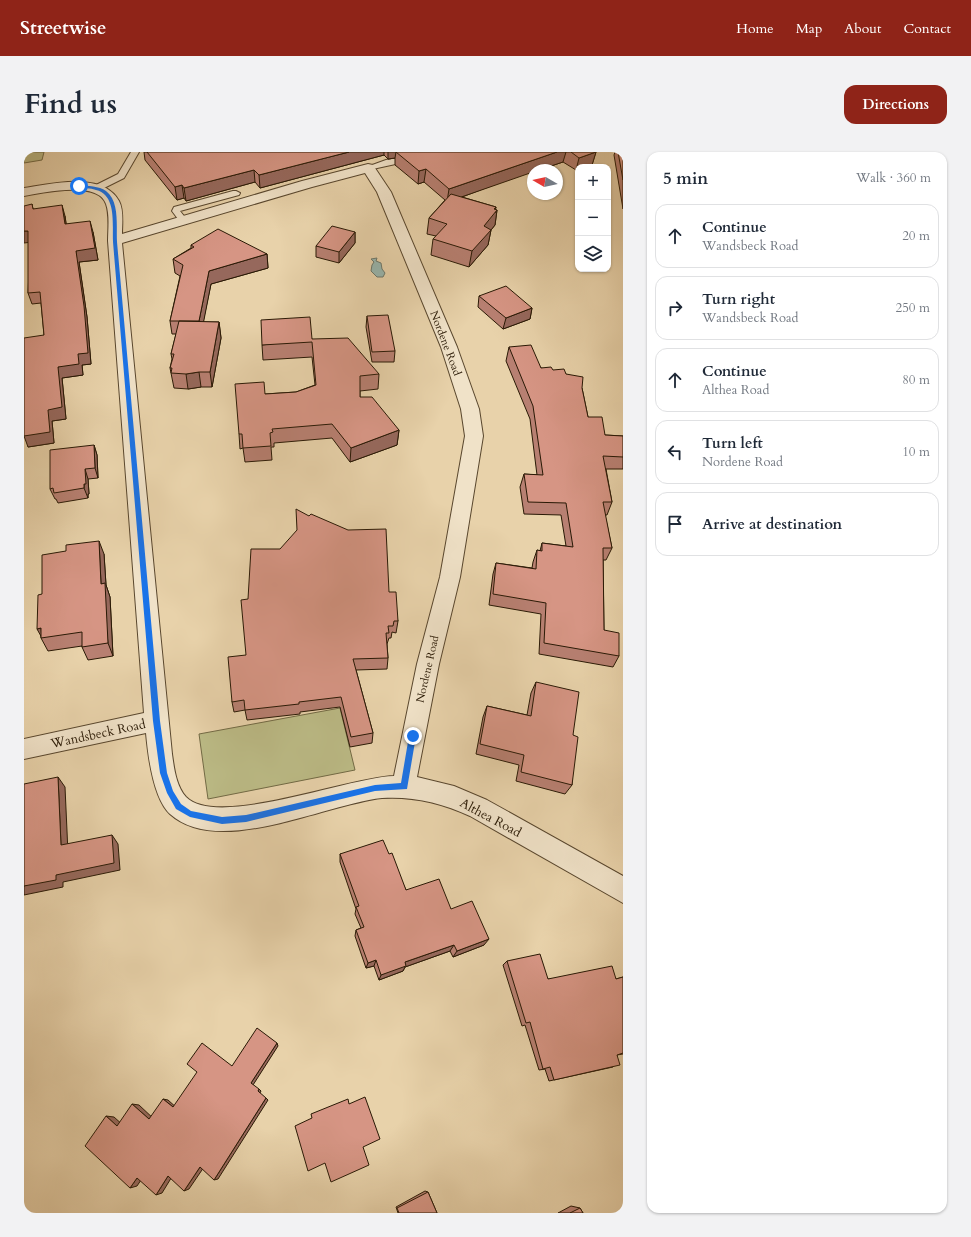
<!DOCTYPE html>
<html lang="en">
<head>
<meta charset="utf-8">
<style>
	:root { --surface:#fff; --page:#f2f2f3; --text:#1f2937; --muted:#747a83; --line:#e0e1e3; --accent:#8f2418 }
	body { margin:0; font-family:Cardo,serif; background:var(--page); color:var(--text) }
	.controls { position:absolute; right:12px; top:12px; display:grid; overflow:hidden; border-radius:8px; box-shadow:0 1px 3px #0004 }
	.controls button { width:36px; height:36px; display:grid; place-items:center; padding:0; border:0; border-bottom:1px solid var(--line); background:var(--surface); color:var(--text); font:20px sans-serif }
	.compass { position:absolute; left:503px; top:12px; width:36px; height:36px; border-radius:50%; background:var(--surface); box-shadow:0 1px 3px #0004; rotate:279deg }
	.stop { position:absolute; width:12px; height:12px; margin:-9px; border:3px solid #1a73e8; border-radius:50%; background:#fff }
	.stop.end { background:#1a73e8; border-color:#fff; box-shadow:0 1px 4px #0008 }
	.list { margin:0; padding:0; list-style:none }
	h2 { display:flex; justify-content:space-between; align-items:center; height:52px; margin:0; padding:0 16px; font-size:17px }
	h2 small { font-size:13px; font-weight:400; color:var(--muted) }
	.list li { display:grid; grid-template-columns:26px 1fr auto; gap:12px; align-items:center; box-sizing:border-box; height:64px; margin:0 8px 8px; padding:0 8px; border:1px solid var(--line); border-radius:12px }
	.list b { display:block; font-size:15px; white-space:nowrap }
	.list p { margin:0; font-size:13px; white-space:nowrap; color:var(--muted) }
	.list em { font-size:13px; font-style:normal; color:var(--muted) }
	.icon { flex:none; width:22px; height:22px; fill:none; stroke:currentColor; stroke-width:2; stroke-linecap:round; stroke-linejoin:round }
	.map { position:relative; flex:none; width:599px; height:1061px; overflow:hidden; border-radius:12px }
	header { display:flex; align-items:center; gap:24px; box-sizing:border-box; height:56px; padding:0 20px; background:var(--accent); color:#fff }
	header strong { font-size:19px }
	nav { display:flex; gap:22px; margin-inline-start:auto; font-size:14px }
	.intro { display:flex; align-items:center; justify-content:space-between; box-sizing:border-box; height:96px; padding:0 24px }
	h1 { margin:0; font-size:28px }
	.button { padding:10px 18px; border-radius:12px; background:var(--accent); color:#fff; font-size:14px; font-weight:700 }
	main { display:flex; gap:24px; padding:0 24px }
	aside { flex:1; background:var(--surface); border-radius:12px; box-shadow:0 1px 3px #0004 }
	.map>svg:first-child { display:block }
</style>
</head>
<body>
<header>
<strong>Streetwise</strong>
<nav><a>Home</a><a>Map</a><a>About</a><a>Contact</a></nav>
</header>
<div class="intro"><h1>Find us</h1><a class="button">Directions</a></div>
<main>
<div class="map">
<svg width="599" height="1061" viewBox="0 0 599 1061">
	<rect width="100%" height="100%" fill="#e8d2aa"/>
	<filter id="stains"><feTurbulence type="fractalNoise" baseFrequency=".005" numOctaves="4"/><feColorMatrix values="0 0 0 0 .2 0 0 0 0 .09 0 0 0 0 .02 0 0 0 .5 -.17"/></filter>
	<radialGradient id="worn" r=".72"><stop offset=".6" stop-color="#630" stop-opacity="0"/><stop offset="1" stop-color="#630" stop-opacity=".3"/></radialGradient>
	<path fill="#bbba85" stroke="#726a45" d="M 0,0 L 20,0 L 18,8 L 0,11 Z
		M 316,556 L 331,618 L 184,647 L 175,582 Z"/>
	<path fill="#98b6ae" stroke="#6c776a" d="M 353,106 L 352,109 L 357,111 L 358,117 L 361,121 L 359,125 L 353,125 L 347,119 L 348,113 L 350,110 L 347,107 Z"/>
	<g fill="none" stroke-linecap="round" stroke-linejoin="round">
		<g stroke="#59472e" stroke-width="2">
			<path id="lane" d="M 107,0 L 115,0 L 100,26 L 76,38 L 70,38 L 70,34 L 94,22 Z
				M 387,4 L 391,6 L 390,8 L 344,18 L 340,16 L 362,8 Z
				M 209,39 L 212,39 L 216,41 L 215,43 L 156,59 L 164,69 L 163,71 L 157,71 L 148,59 L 150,55 Z"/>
		</g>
		<g stroke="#59472e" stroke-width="2">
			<path id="street" d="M 344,12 L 349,13 L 367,40 L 433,195 L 455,257 L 459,284 L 436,425 L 415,512 L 393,625 L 430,634 L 463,648 L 599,724 L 599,751 L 446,664 C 418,651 389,644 358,646 C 301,652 195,706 146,662 C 129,646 124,603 122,581 L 0,607 L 0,587 L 120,561 L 84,89 C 84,77 86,63 82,52 C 74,28 18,41 0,44 L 0,36 C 26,32 79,19 95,49 C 100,58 98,72 98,82 L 278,29 ZM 341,21 L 353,40 L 417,195 L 437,257 L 441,284 L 416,425 L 393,512 L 370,624 C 325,625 193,677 162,645 C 152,634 150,616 148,602 L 98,91 L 288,35 Z"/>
		</g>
		<use href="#lane" fill="#f0e2c8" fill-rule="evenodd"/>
		<use href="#street" fill="#f0e2c8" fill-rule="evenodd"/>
	</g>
	<path fill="#b88072" stroke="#291905" d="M 120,0 L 572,0 L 568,13 L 554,15 L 554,18 L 552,18 L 539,10 L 515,18 L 509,18 L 438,45 L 472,55 L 471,58 L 473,58 L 471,73 L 467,78 L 464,93 L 445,115 L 407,103 L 409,87 L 412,84 L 403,82 L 405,66 L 421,48 L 400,30 L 394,32 L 371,13 L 371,6 L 364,7 L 360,3 L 236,36 L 231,30 L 162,49 L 160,46 L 153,48 L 121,8 Z
		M 591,0 L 599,0 L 599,57 L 590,3 Z
		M 8,52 L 9,57 L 41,64 L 42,72 L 69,80 L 74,108 L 55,110 L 63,165 L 67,212 L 58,213 L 59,223 L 38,226 L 42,267 L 28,269 L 30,291 L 4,295 L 20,183 L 17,151 L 8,152 L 4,141 Z
		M 331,80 L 331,91 L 315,111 L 292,105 L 292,94 Z
		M 167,93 L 243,102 L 244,116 L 187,132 L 179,170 L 195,170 L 197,186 L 188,235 L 177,235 L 164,237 L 150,236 L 146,216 L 148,207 L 147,202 L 152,182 L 148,182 L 146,169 L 156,124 L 151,121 L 149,107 L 167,96 Z
		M 455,144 L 508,156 L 506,167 L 479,177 L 454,155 Z
		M 343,164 L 371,199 L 370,210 L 348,210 L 342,175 Z
		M 288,187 L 355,222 L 354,237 L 336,239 L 336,245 L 375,278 L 373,293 L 326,310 L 308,286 L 250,291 L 250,295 L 247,295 L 248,308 L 221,310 L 219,296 L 216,297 L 215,282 L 241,242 L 272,240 L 291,233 L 288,205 L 239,208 L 238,193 Z
		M 485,195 L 517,216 L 542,222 L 558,236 L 564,265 L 581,283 L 599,284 L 599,317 L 582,317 L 588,350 L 583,363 L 581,363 L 588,396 L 582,408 L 579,408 L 580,478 L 595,504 L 589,515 L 515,502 L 517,462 L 465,453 L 469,422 L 472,411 L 508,416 L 509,410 L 513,398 L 516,399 L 518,391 L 542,394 L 537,363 L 500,362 L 496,335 L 500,322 L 513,323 L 506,267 L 482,209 Z
		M 70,293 L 73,303 L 74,326 L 64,327 L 65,342 L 64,342 L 64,346 L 34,351 L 32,347 L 31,347 L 26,337 Z
		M 80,402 L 82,433 L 86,445 L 89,504 L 64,508 L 58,495 L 58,494 L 24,499 L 17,486 L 18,442 Z
		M 365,440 L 374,469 L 372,481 L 368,480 L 367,486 L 365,486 L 363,492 L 364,506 L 363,517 L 332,518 L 349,581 L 348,591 L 326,595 L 316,555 L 276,560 L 276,562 L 223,568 L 221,558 L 210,560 L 208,550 L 222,503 Z
		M 512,530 L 549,583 L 548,633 L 541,642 L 492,629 L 495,613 L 452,602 L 459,565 L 463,554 L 503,563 L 507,541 Z
		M 316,702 L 365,702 L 382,738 L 427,757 L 460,793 L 429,805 L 426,799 L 381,815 L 379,819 L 355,828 L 350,814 L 342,816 L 331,784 L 332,778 L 337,776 L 331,762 L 332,757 L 316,710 Z
		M 483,809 L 524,827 L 592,827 L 599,825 L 599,902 L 593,903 L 589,915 L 525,929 L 521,917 L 515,918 L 501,873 L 498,874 L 479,813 Z
		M 401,1039 L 404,1040 L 413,1061 L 374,1061 L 372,1055 Z
		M 547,1054 L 556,1056 L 559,1061 L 534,1061 Z"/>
	<path fill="#96685c" stroke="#291905" d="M 325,0 L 360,0 L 360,3 L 236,36 L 235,23 Z
		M 364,0 L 372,0 L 371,6 L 364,7 Z
		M 533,0 L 542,0 L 539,10 L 515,18 L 509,18 L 509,20 L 423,50 L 425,37 Z
		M 572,0 L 568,13 L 562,15 L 554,15 L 554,18 L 552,18 L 555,6 Z
		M 402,17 L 400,30 L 394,32 L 395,19 Z
		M 230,18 L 231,30 L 162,49 L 160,36 Z
		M 158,33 L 160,46 L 153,48 L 151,35 Z
		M 38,53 L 41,64 L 44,84 L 41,72 Z
		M 472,55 L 471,61 L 473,58 L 471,73 L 467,78 L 464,93 L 445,115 L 448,99 L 460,74 Z
		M 66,69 L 69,80 L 74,108 L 55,110 L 63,165 L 67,212 L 58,213 L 59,223 L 38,226 L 42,267 L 28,269 L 30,291 L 4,295 L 0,284 L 24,258 L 34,215 L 54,202 L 52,99 Z
		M 0,79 L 4,79 L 8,90 L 0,91 Z
		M 331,80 L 331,91 L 315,111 L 315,100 Z
		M 243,102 L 244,116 L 187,132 L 177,183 L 175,169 L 185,119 Z
		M 508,156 L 506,167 L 479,177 L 482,166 Z
		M 195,170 L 197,186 L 188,235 L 186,220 Z
		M 175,220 L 177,235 L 164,237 L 162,222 Z
		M 375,278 L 373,293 L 326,310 L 327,296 Z
		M 70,293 L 73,303 L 74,326 L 71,316 Z
		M 61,317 L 64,327 L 65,342 L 64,342 L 64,346 L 60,336 Z
		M 75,389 L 80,402 L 82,433 L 86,445 L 89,504 L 84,491 L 77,432 Z
		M 17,476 L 18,486 L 13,477 Z
		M 34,625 L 41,635 L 44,701 L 37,693 Z
		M 88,683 L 94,692 L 96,718 L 39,730 L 39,735 L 0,743 L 0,734 L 32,723 Z
		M 465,787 L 460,793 L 429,805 L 433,799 Z
		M 430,793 L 426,799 L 381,815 L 379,819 L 355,828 L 357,823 L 381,810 Z
		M 352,808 L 350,814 L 342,816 L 344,811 Z
		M 253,891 L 254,894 L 229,933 L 227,931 Z
		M 235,937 L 237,939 L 236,941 L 234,939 Z
		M 242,946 L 244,948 L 194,1027 L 190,1028 Z
		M 139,947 L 144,948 L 154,957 L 149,955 Z
		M 108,952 L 115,953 L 131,968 L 125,967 Z
		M 82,964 L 90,965 L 100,974 L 93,974 Z
		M 176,1015 L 180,1015 L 165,1037 L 160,1039 Z
		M 149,1023 L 138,1041 L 132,1043 L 144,1024 Z
		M 119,1025 L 113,1034 L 106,1036 L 113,1026 Z"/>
	<path fill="#d69584" stroke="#291905" d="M 123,0 L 325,0 L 235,23 L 230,18 L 160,36 L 158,33 L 151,35 Z
		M 372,0 L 533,0 L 425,37 L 402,17 L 395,19 Z
		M 547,0 L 572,0 L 555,6 Z
		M 594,0 L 599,0 L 599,28 Z
		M 427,42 L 472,55 L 470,57 L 473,58 L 460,74 L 467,78 L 448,99 L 409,87 L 423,72 L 405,66 Z
		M 8,52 L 9,57 L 38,53 L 41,72 L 66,69 L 71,96 L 52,99 L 60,154 L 64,201 L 54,202 L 55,212 L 34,215 L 38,255 L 24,258 L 26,280 L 0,284 L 0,186 L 20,183 L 16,140 L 4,141 L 4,79 L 0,79 L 0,54 Z
		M 308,74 L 331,80 L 315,100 L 292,94 Z
		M 194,77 L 243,102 L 185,119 L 175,169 L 146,169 L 159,113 L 149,107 L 170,95 L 167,93 Z
		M 482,134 L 508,156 L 482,166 L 455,144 Z
		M 364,163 L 371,199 L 348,200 L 343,164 Z
		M 286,165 L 288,187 L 324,186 L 355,222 L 336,224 L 336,245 L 348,245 L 375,278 L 327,296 L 308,272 L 248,277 L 249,280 L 246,281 L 247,294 L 219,296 L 218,282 L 215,282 L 211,232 L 240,230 L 241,242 L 272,240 L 292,233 L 288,190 L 238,193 L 237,168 Z
		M 155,169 L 195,170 L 186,220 L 175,220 L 162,222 L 147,221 L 148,216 L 146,216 L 150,202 L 147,202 Z
		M 507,193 L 517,216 L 527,215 L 529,218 L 540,217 L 542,222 L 559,225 L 558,236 L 564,265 L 578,265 L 581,283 L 599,284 L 599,305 L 579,304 L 588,350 L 579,350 L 588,396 L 579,396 L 580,478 L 595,481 L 595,504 L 520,491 L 522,451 L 469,442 L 472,411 L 512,417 L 513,398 L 518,399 L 518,391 L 549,395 L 542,351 L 504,350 L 500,322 L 519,323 L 509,254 L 485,195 Z
		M 70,293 L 71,316 L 61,317 L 62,332 L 60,332 L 60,336 L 30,341 L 29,336 L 26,337 L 26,298 Z
		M 272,357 L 285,364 L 287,362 L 324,378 L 362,377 L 365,440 L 372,440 L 374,469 L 370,469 L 369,474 L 364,474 L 365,481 L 362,481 L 364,506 L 329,507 L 349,581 L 327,585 L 317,545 L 275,550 L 275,552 L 221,558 L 220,548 L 208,550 L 204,505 L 222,503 L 217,448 L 224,447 L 227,397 L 256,397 L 273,378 Z
		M 75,389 L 77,432 L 81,431 L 84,491 L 58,495 L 58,480 L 17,486 L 17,476 L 13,477 L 14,443 L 18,442 L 18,403 L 42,399 L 42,393 Z
		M 512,530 L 555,540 L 549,583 L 554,585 L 548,633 L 497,620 L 500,603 L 456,592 L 463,554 L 507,564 Z
		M 34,625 L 37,693 L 88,683 L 90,711 L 32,723 L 32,728 L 0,734 L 0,632 Z
		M 359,688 L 365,702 L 368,701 L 382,738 L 415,727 L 427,757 L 448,749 L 465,787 L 433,799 L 430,793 L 381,810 L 382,814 L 357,823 L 352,808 L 344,811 L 332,778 L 340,775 L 332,755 L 335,754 L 316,702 Z
		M 516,802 L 524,827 L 588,814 L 592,827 L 599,825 L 599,901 L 593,903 L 596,913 L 530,928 L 526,915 L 519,917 L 506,870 L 502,871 L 483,809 Z
		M 233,876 L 253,891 L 227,931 L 235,937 L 234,939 L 242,946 L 190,1028 L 176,1015 L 160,1039 L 144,1024 L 132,1043 L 113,1026 L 106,1036 L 61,994 L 82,964 L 93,974 L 108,952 L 125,967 L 139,947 L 149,955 L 173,920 L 163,912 L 178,891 L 208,914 Z
		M 341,945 L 356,987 L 339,995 L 345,1013 L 307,1030 L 301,1011 L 284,1019 L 271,974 L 288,966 L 287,962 L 324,947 L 325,952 Z
		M 404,1040 L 413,1061 L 375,1061 L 373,1056 Z
		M 556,1056 L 559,1061 L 546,1061 Z"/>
	<path fill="#1a73e8" d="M 55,33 C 64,34 75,34 82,39 C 96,50 92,74 93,90 L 136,569 L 143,621 L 149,639 L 157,652 L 167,659 L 198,665 L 222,663 L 351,633 L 377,631 L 385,584 L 389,581 L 392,584 L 383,637 L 351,639 L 222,670 L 198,672 L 166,665 L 152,657 L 143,641 L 136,621 L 129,569 L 89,90 C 88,73 93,43 72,38 C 66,36 60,36 54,35 Z"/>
	<g text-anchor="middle" stroke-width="3" stroke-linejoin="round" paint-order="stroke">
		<g font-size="11" fill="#291905" stroke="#f0e2c8">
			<text transform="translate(422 191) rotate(69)" y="4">Nordene Road</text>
			<text transform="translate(403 517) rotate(-77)" y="4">Nordene Road</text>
		</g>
		<g font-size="13" fill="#291905" stroke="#f0e2c8">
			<text transform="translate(74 581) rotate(-12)" y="5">Wandsbeck Road</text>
			<text transform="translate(467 665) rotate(28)" y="5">Althea Road</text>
		</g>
	</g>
	<rect width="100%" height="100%" filter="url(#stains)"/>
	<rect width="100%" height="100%" fill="url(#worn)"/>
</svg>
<div class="controls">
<button>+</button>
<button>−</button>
<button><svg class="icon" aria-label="layers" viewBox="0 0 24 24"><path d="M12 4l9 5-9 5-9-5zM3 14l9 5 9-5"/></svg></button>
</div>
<svg class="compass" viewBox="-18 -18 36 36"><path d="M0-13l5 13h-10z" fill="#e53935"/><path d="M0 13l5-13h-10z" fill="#747a83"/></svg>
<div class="stop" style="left:55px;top:34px"></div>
<div class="stop end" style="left:389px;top:584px"></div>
</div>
<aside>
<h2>5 min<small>Walk · 360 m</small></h2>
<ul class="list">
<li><svg class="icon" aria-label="ahead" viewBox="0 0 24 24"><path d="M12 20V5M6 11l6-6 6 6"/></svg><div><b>Continue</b><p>Wandsbeck Road</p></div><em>20 m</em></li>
<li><svg class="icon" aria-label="right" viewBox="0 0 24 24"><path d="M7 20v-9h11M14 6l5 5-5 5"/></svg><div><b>Turn right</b><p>Wandsbeck Road</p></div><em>250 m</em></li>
<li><svg class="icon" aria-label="ahead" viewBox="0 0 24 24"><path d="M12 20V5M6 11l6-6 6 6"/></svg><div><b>Continue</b><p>Althea Road</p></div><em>80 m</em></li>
<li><svg class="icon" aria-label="left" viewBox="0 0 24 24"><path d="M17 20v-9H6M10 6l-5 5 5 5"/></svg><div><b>Turn left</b><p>Nordene Road</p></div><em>10 m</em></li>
<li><svg class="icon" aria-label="arrive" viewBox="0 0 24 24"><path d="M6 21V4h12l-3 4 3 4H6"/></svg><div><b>Arrive at destination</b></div></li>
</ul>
</aside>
</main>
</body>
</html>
